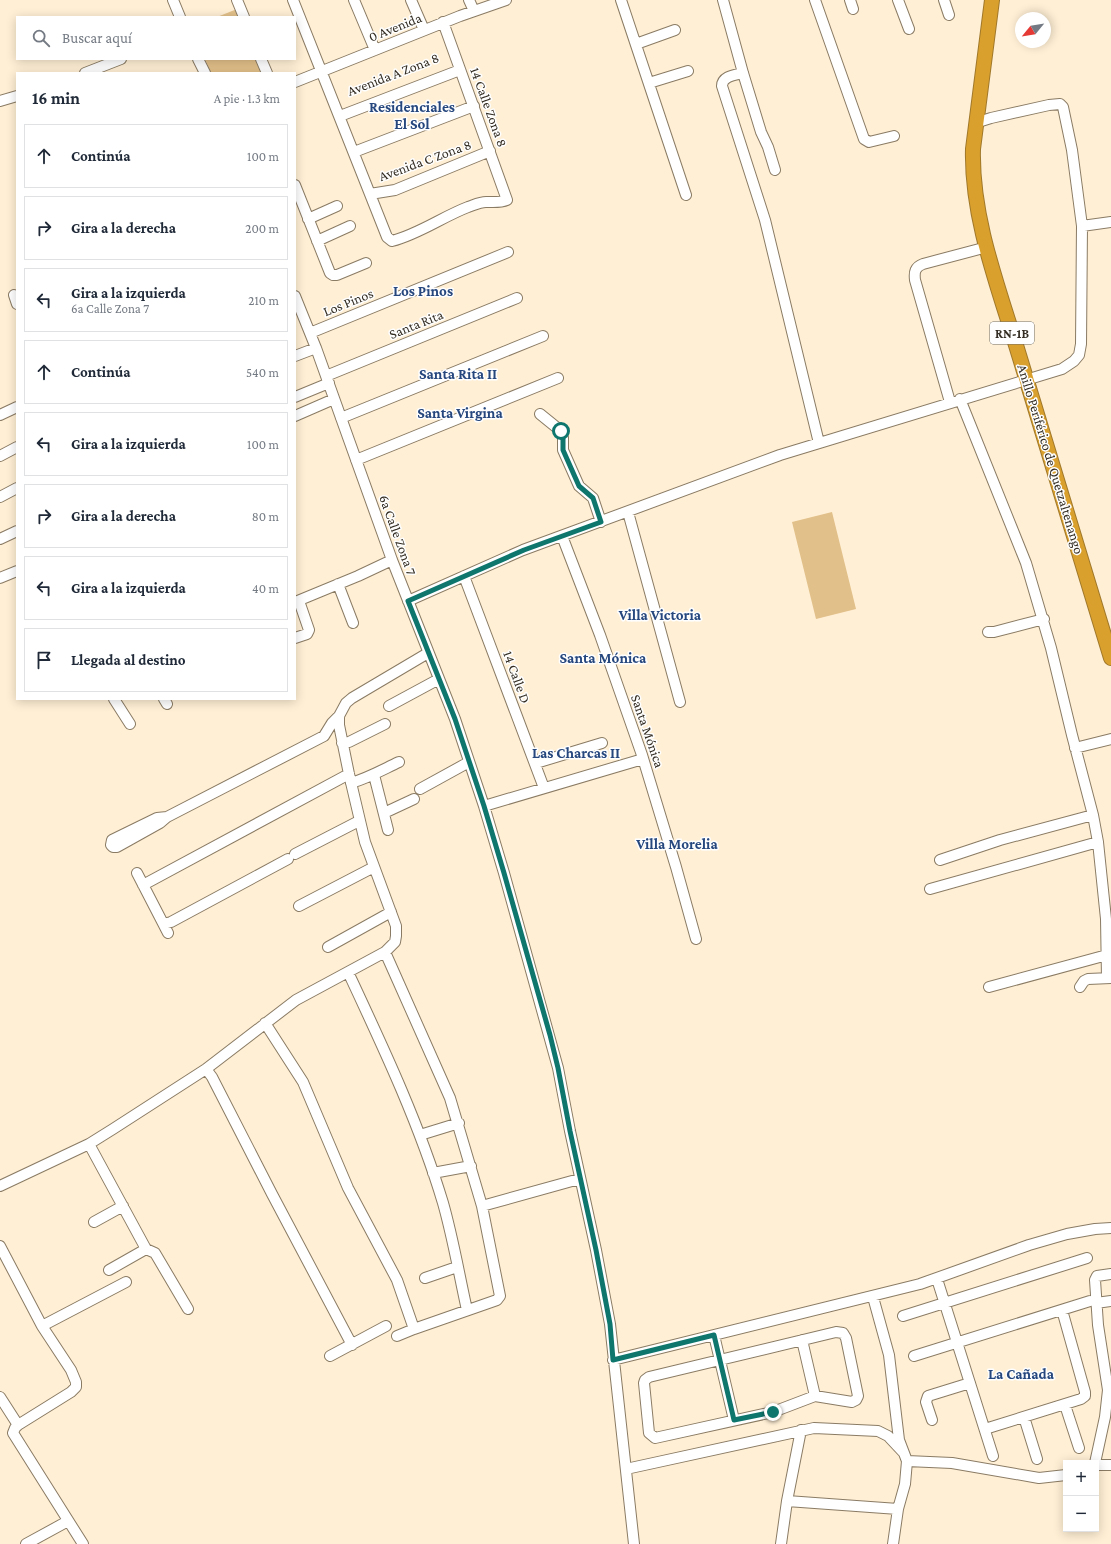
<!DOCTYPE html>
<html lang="es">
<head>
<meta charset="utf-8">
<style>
	:root { --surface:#fff; --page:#f2f2f3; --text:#1f2937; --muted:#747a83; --line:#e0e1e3 }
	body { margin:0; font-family:"Crimson Pro",serif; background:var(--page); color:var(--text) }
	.controls { position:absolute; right:12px; bottom:12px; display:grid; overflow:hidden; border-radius:0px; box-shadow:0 2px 10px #0003 }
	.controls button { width:36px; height:36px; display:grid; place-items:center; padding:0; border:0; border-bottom:1px solid var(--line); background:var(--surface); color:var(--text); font:20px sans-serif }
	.compass { position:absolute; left:1015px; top:12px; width:36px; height:36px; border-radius:50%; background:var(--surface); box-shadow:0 2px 10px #0003; rotate:240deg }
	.stop { position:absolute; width:12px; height:12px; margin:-9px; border:3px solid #0f766e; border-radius:50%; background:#fff }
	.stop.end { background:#0f766e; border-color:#fff; box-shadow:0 1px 4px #0008 }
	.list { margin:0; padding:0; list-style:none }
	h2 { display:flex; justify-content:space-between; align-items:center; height:52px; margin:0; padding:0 16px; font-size:17px }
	h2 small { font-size:13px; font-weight:400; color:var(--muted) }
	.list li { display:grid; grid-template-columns:26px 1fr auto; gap:12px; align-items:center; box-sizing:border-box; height:64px; margin:0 8px 8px; padding:0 8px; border:1px solid var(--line); border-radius:0px }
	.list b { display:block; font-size:15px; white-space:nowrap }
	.list p { margin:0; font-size:13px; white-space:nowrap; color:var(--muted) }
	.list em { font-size:13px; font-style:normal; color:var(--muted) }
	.icon { flex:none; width:22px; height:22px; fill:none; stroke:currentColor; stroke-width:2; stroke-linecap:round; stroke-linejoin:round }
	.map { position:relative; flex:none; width:1111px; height:1544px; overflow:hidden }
	.search { position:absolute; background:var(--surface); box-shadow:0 2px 10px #0003; left:16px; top:16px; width:280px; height:44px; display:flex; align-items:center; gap:10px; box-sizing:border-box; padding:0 14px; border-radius:0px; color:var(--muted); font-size:15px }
	.panel { position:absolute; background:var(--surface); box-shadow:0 2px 10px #0003; left:16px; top:72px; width:280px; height:628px; border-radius:0px }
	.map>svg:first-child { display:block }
</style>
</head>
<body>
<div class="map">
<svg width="1111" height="1544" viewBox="0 0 1111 1544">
	<rect width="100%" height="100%" fill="#ffefd5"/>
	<path fill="#e2c089" d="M 237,9 L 241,17 L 217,17 Z
		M 205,59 L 258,59 L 264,73 L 211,73 Z
		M 832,512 L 856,609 L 816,619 L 792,522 Z"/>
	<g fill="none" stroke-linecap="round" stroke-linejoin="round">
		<g stroke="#8a7b64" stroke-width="12">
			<path id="minor" d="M 173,0 L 180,17
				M 237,0 L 244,17
				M 293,0 L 387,237 L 392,241 C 419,234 442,217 468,207 C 474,205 480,202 486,202 C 493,202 500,203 507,200 L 443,22
				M 354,0 L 375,50
				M 411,0 L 424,30
				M 469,0 L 474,11
				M 621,0 L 686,195
				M 723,0 L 743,73 L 761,132 L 768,147 L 775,170
				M 815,0 L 864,139 L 869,142 L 894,136
				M 850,0 L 853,9
				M 898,0 L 909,29
				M 944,0 L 949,15
				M 636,44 L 675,30
				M 198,59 L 205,73
				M 261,59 L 267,73
				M 85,73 L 121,59
				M 743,73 C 735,75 722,76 722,86 L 765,220 L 819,443
				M 295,82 L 460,16 L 506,0
				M 649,83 L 688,71
				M 0,101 L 17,96
				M 340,116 L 460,70
				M 354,152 L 474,106
				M 295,185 L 330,273 L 333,275 L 337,275 L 366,263
				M 370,194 L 395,190 L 490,151
				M 308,219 L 337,206
				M 1082,226 L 1111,222
				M 317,241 L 350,226
				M 14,295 L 17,304
				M 295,296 L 316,348 L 392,560 L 455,719 L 484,806 L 504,873 L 558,1068 L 570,1131 L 596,1250 L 610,1324 L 634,1544
				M 310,333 L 508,252
				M 295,356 L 316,348
				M 326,376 L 517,298
				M 295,397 L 329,383
				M 960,399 L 1026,563 L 1051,648 L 1072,735 L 1093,815 L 1098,842 L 1106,919 L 1107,978
				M 950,402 L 915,280 C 914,272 915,267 923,264 L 987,247
				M 540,414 L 561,431 L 563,438 L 563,450 L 579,486 L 593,498 L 601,522
				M 0,415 L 17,407
				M 295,416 L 334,399
				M 341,418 L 543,336
				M 0,456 L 17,447
				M 356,460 L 558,378
				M 0,497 L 17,488
				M 628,512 L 680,702
				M 562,536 L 600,635 L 642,755 L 676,867 L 696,939
				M 0,539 L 17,531
				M 464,576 L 544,788
				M 0,578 L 17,571
				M 338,584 L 353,623
				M 408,601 L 523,550 L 780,455 L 1062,369 L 1074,361 L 1079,355 L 1081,344 L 1082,226 L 1072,150 L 1063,107 L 1060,104 L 1049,105 L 991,118 L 975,123
				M 295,602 L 358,576 L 392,560
				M 988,632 L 994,632 L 1044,619
				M 295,638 L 307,634 L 309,630 L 299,601
				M 114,699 L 130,724
				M 164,699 L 167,704
				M 389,706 L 439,679
				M 342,743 L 349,742 L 385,724
				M 1075,748 L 1111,739
				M 536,763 L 602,743
				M 374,775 L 388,830
				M 351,783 C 368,778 382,770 399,762
				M 420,789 L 469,762
				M 484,806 L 643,759
				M 384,813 L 414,799
				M 167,817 L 157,818 L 112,840 L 111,845 L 113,847 L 117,847 L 160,823 L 167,817 L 324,736 L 332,723 L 339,716 L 346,703 L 352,698 L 428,653
				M 295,854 L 359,821
				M 940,860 L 1000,840 L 1093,815
				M 137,873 L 168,933
				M 143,885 L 349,774
				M 930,889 L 1098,842
				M 299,906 L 374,867
				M 164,924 L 171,922 L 288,859
				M 328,947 L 391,912
				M 385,952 L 450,1098 L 482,1206 L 500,1296 L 497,1300 L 414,1329 L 397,1336
				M 348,972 C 383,1047 419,1123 443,1203 C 453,1238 459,1274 467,1310
				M 989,987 L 1107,955
				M 1080,987 L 1084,981 L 1088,979 L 1111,978
				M 265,1023 L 303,1082 L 348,1188 L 397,1280 L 414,1329
				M 206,1069 L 212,1077 L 272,1194 L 352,1345
				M 420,1135 L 459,1123
				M 89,1144 L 146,1249 L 155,1253 L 188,1309
				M 433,1173 L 471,1166
				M 0,1186 L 89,1144 L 113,1129 L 206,1069 L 296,1000 L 385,952 L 395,942 L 396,936 L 396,926 L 365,842 L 349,774 L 339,725 L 339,716
				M 482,1206 L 572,1181 L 581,1181
				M 94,1222 L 123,1206
				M 0,1246 L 42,1326 L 71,1370 L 76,1382 L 76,1387 L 71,1392 L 18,1425 L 15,1428 L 13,1433 L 83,1544
				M 109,1270 L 146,1249
				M 425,1278 L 457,1267
				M 937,1279 L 993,1456
				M 873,1297 L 889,1355 L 899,1440 L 907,1461 L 905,1484 L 898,1509 L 893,1544
				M 1096,1303 L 1111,1301
				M 903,1316 L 1087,1258
				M 42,1326 L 126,1282
				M 836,1332 L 843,1333 L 846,1338 L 858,1396 L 856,1400 L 852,1402 L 815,1396 L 773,1412 L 655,1438 L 649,1433 L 644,1383 L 645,1380 L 649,1377 Z
				M 714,1335 L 734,1420
				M 802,1340 L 815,1396
				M 330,1356 L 386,1326
				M 914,1356 L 1090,1301
				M 613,1360 L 920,1284 L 1029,1245 L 1067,1234 L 1095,1229 L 1111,1228
				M 0,1397 L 18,1425
				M 1065,1405 L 1079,1448
				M 1024,1417 L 1037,1459
				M 932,1420 L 926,1402 L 928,1396 L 970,1383
				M 985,1429 L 1081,1399 L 1085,1396 L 1085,1392 L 1062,1310
				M 907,1461 L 952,1463 L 1039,1478 L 1066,1475
				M 1095,1463 L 1105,1417 L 1108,1390 L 1098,1325 L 1095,1280 L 1097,1276 L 1111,1274
				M 1096,1465 L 1111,1465
				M 626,1469 L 814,1428 L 878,1431 L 888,1436 L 903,1452
				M 787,1501 L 898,1509
				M 26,1544 L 68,1521
				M 781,1544 L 787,1501 L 801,1430"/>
		</g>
		<g stroke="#a0782a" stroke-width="16">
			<path id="highway" d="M 992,0 L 973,149 C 971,218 999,289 1019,355 C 1049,456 1080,557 1111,658"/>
		</g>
		<use href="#minor" stroke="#fff" stroke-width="10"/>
		<use href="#highway" stroke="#daa02d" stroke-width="14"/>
	</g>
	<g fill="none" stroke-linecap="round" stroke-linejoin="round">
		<path stroke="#0f766e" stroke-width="5" d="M 561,431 L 563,436 L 563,450 L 579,486 L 593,498 L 601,522 L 524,550 L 408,601 L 455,719 L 484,806 L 504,873 L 550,1035 L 558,1068 L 570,1131 L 596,1250 L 610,1324 L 613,1360 L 714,1335 L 734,1420 L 773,1412"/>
	</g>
	<g text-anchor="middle" stroke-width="3" stroke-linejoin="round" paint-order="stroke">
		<rect fill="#fefefe" stroke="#706c65" stroke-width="1" x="990" y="322" width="44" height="22" rx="3"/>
		<g font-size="13" font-weight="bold" fill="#332d23">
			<text x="1012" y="338">RN-1B</text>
		</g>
		<g font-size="14" fill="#332d23" stroke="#fefefe">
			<text transform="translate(395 27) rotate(-22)" y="5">0 Avenida</text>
			<text transform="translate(393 74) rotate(-21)" y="5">Avenida A Zona 8</text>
			<text transform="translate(489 107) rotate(70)" y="5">14 Calle Zona 8</text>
			<text transform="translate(425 160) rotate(-20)" y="5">Avenida C Zona 8</text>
			<text transform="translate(348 302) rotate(-22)" y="5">Los Pinos</text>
			<text transform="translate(416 324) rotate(-22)" y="5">Santa Rita</text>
			<text transform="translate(1051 459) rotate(73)" y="5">Anillo Periférico de Quetzaltenango</text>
			<text transform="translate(398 535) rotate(70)" y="5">6a Calle Zona 7</text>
			<text transform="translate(517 677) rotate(70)" y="5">14 Calle D</text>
			<text transform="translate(648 731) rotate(71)" y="5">Santa Mónica</text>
		</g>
		<g font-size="15" font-weight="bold" fill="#26477e" stroke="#fefefe">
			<text x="412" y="112">Residenciales<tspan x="412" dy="17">El Sol</tspan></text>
			<text x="423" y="296">Los Pinos</text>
			<text x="458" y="379">Santa Rita II</text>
			<text x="460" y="418">Santa Virgina</text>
			<text x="660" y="620">Villa Victoria</text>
			<text x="603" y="663">Santa Mónica</text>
			<text x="576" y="758">Las Charcas II</text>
			<text x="677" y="849">Villa Morelia</text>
			<text x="1021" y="1379">La Cañada</text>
		</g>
	</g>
</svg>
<div class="controls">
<button>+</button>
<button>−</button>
</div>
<svg class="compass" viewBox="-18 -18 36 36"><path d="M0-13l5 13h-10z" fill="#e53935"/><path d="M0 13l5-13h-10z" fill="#747a83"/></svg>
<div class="stop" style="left:561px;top:431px"></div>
<div class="stop end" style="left:773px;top:1412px"></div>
<div class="search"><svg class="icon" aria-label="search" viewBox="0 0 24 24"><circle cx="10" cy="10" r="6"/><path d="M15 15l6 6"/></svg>Buscar aquí</div>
<section class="panel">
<h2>16 min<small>A pie · 1.3 km</small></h2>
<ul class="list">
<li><svg class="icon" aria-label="ahead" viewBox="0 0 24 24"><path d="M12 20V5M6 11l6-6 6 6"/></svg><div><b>Continúa</b></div><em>100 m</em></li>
<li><svg class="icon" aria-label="right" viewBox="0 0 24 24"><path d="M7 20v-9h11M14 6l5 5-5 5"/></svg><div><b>Gira a la derecha</b></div><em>200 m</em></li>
<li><svg class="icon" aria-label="left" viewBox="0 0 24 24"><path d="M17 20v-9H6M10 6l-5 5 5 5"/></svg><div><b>Gira a la izquierda</b><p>6a Calle Zona 7</p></div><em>210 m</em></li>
<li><svg class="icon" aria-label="ahead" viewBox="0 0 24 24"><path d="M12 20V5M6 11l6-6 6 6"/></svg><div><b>Continúa</b></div><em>540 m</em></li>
<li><svg class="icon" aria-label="left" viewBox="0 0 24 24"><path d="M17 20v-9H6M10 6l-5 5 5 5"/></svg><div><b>Gira a la izquierda</b></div><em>100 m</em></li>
<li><svg class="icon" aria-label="right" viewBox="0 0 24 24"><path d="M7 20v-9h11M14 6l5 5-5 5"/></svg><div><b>Gira a la derecha</b></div><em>80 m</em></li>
<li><svg class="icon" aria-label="left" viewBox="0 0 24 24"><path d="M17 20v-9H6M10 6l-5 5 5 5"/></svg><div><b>Gira a la izquierda</b></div><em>40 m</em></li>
<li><svg class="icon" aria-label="arrive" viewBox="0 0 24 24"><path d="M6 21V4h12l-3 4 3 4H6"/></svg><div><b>Llegada al destino</b></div></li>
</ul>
</section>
</div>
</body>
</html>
